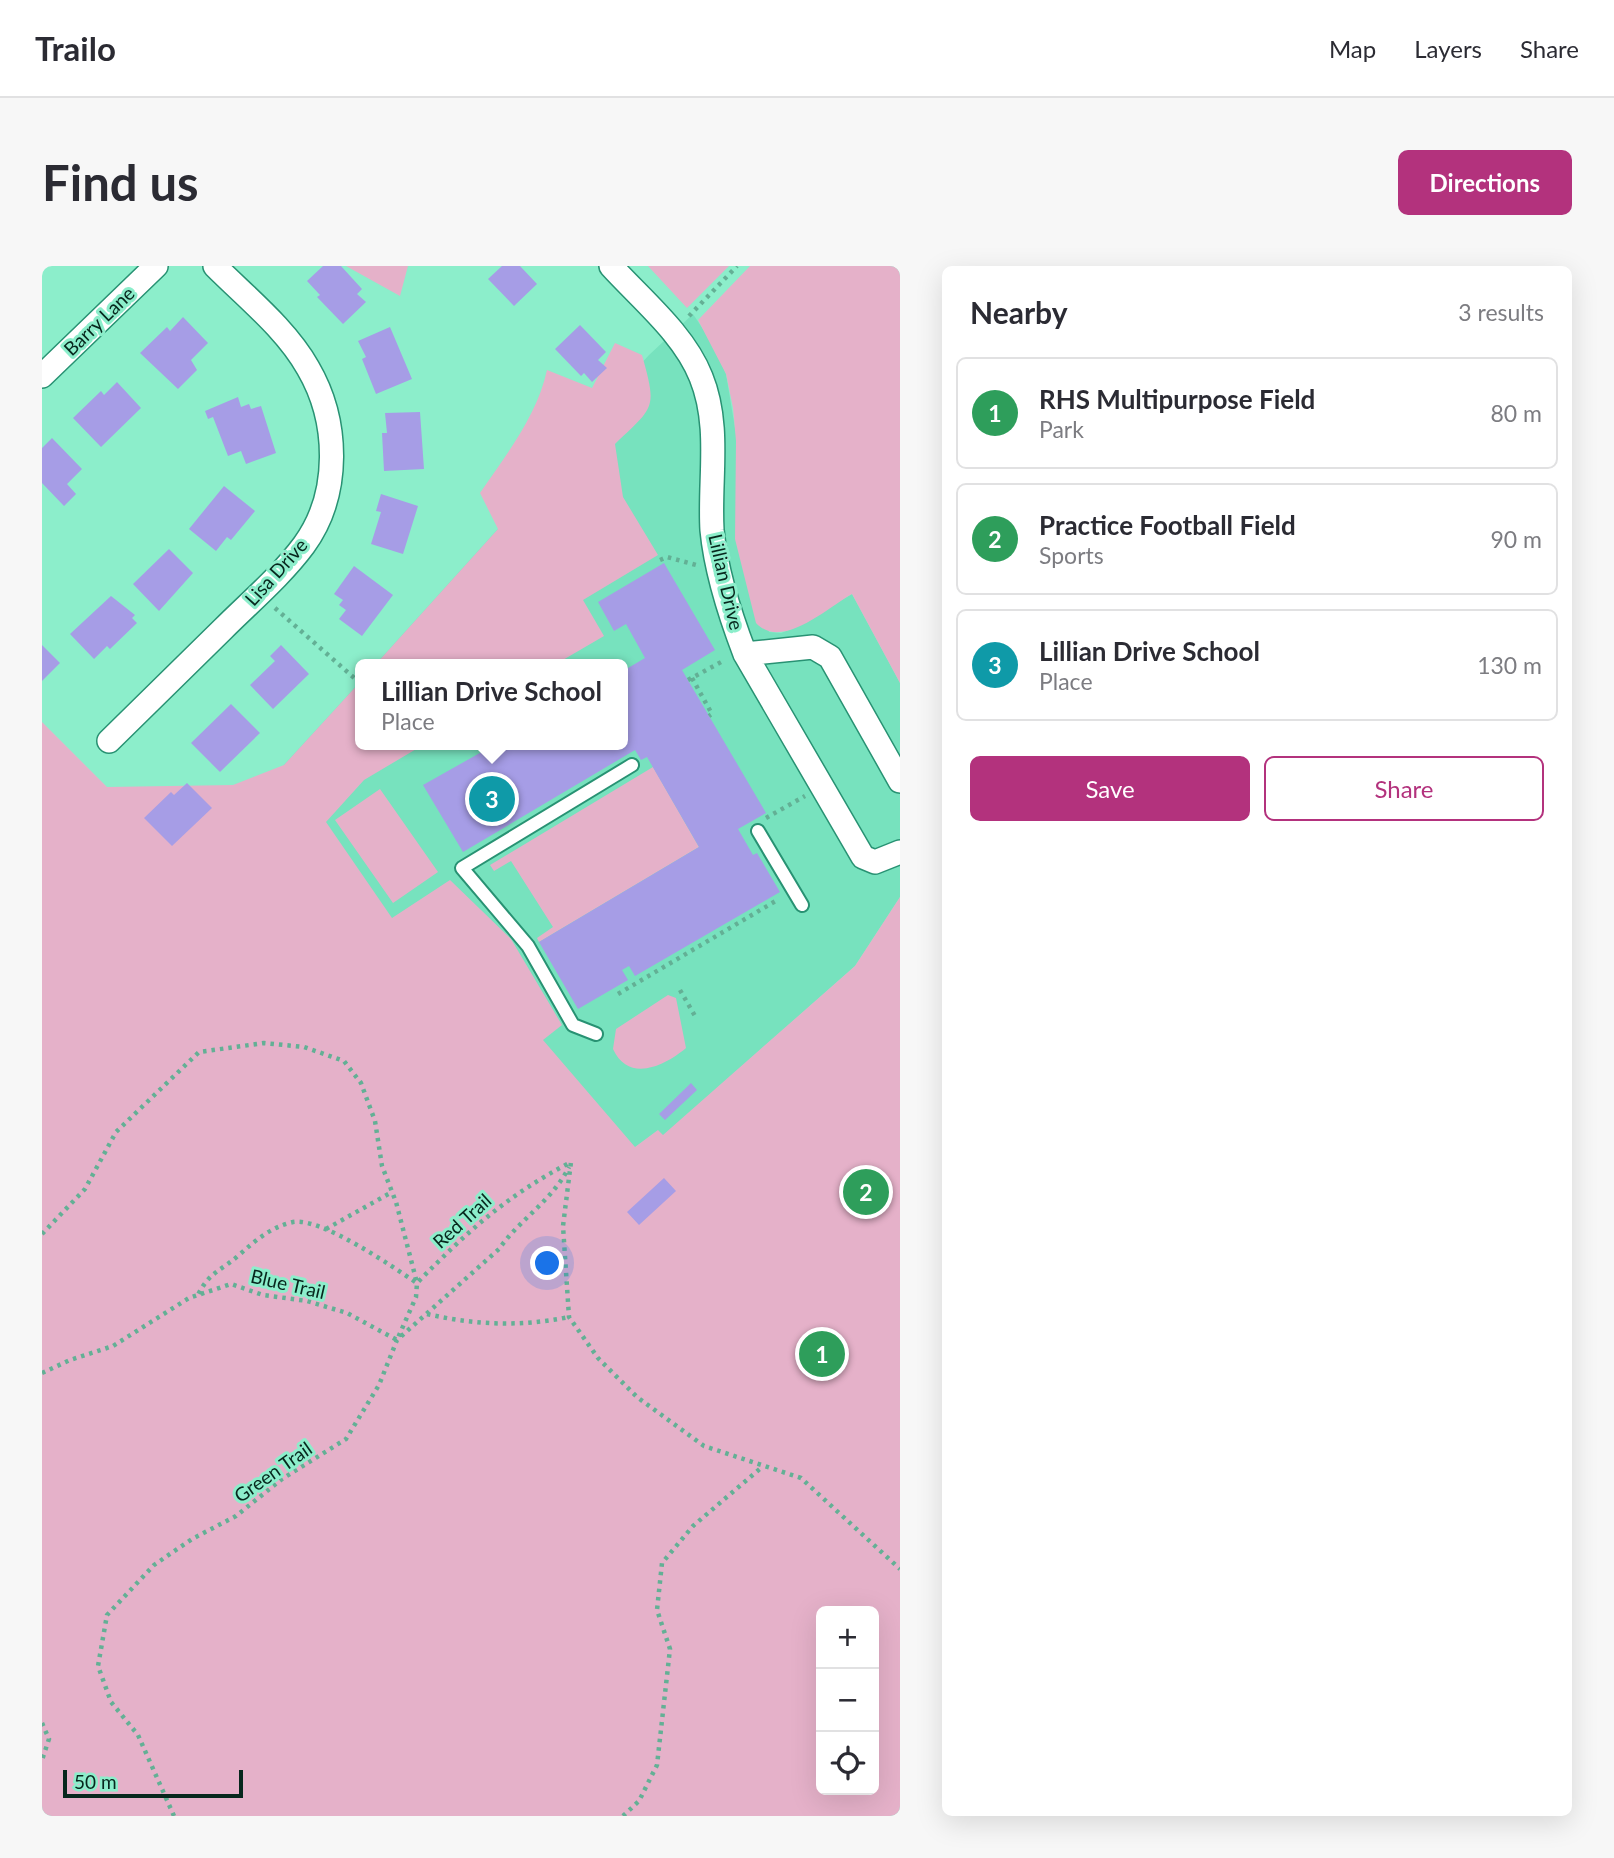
<!DOCTYPE html>
<html lang="en">
<head>
<meta charset="utf-8">
<style>
	:root { --surface:#fff; --page:#f7f7f7; --text:#2b2b33; --muted:#7c7c81; --line:#e1e1e2; --accent:#b3327d }
	body { margin:0; font-family:Lato,sans-serif; background:var(--page); color:var(--text) }
	.controls { position:absolute; right:21px; bottom:21px; display:grid; overflow:hidden; border-radius:10px; box-shadow:0 7px 28px #0002 }
	.controls button { width:63px; height:63px; display:grid; place-items:center; padding:0; border:0; border-bottom:2px solid var(--line); background:var(--surface); color:var(--text); font:35px sans-serif }
	.scale { position:absolute; left:21px; bottom:18px; width:180px; box-sizing:border-box; padding-left:7px; border:4px solid #07271d; border-top:0; font-size:19px; line-height:24px; white-space:nowrap; color:#07271d; -webkit-text-stroke:5px #8ceecb; paint-order:stroke }
	.you { position:absolute; left:506px; top:998px; width:24px; height:24px; margin:-18px; border:5px solid #fff; border-radius:50%; background:#1a73e8; box-shadow:0 0 0 10px #1a73e833 }
	.badge { display:grid; place-items:center; width:46px; height:46px; border-radius:50%; background:var(--accent); color:#fff; font-size:23px; font-weight:700 }
	.pin { position:absolute; translate:-50% -50%; border:4px solid #fff; box-shadow:0 2px 7px #0006 }
	.popup { position:absolute; left:313px; top:393px; width:273px; height:91px; box-sizing:border-box; display:grid; place-content:center; border-radius:10px; background:var(--surface); filter:drop-shadow(0 2px 5px #0005); font-size:23px; white-space:nowrap; color:var(--muted) }
	.popup b { font-size:26px; color:var(--text) }
	.popup::after { content:''; position:absolute; left:50%; top:100%; margin-left:-14px; border:14px solid transparent; border-top-color:var(--surface) }
	.list { margin:0; padding:0; list-style:none }
	h2 { display:flex; justify-content:space-between; align-items:center; height:91px; margin:0; padding:0 28px; font-size:30px }
	h2 small { font-size:23px; font-weight:400; color:var(--muted) }
	.list li { display:grid; grid-template-columns:46px 1fr auto; gap:21px; align-items:center; box-sizing:border-box; height:112px; margin:0 14px 14px; padding:0 14px; border:2px solid var(--line); border-radius:10px }
	.list b { display:block; font-size:26px; white-space:nowrap }
	.list p { margin:0; font-size:23px; white-space:nowrap; color:var(--muted) }
	.list em { font-size:23px; font-style:normal; color:var(--muted) }
	.actions { display:flex; gap:14px; padding:21px 28px }
	.actions a { flex:1; padding:16px 0; border:2px solid var(--accent); border-radius:10px; text-align:center; font-size:24px; color:var(--accent) }
	.actions .main { background:var(--accent); color:#fff }
	.icon { flex:none; width:38px; height:38px; fill:none; stroke:currentColor; stroke-width:2; stroke-linecap:round; stroke-linejoin:round }
	.map { position:relative; flex:none; width:858px; height:1550px; overflow:hidden; border-radius:10px }
	header { display:flex; align-items:center; gap:42px; box-sizing:border-box; height:98px; padding:0 35px; background:var(--surface); border-bottom:2px solid var(--line) }
	header strong { font-size:33px }
	nav { display:flex; gap:38px; margin-inline-start:auto; font-size:24px }
	.intro { display:flex; align-items:center; justify-content:space-between; box-sizing:border-box; height:168px; padding:0 42px }
	h1 { margin:0; font-size:49px }
	.button { padding:18px 32px; border-radius:10px; background:var(--accent); color:#fff; font-size:24px; font-weight:700 }
	main { display:flex; gap:42px; padding:0 42px }
	aside { flex:1; background:var(--surface); border-radius:10px; box-shadow:0 7px 28px #0002 }
	.map>svg:first-child { display:block }
</style>
</head>
<body>
<header>
<strong>Trailo</strong>
<nav><a>Map</a><a>Layers</a><a>Share</a></nav>
</header>
<div class="intro"><h1>Find us</h1><a class="button">Directions</a></div>
<main>
<div class="map">
<svg width="858" height="1550" viewBox="0 0 858 1550">
	<rect width="100%" height="100%" fill="#8ceecb"/>
	<path fill="#77e2be" d="M 651,48 L 671,78 L 684,108 L 727,366 L 739,367 L 752,362 L 810,328 L 858,417 L 858,631 L 813,700 L 621,870 L 615,865 L 547,916 L 202,537 L 242,499 L 319,415 L 319,479 L 581,479 L 581,398 L 334,398 L 456,263 L 529,174 L 607,89 Z"/>
	<path fill="#e5b1c9" fill-rule="evenodd" d="M 304,0 L 366,0 L 358,30 Z
		M 606,0 L 687,0 L 645,42 Z
		M 708,0 L 858,0 L 858,417 L 810,328 C 786,341 740,385 714,357 L 693,273 L 694,175 L 691,142 L 684,108 L 656,54 Z
		M 573,77 L 600,89 C 615,143 613,140 573,178 L 581,231 L 616,289 L 541,334 L 562,370 L 514,398 L 334,398 L 456,263 L 438,227 C 464,189 495,150 505,104 L 550,122 Z
		M 319,415 L 319,479 L 381,479 L 322,514 L 284,556 L 350,652 L 408,614 L 469,673 L 520,759 L 501,774 L 593,881 L 616,864 L 621,869 L 813,700 L 858,631 L 858,1550 L 0,1550 L 0,456 L 65,521 L 191,519 L 242,499 ZM 779,1345 L 832,1345 L 832,1524 L 779,1524 Z
		M 611,501 L 657,581 L 497,676 L 495,672 L 511,661 L 469,595 L 452,605 L 448,599 Z
		M 338,523 L 396,606 L 351,637 L 293,554 Z
		M 626,729 L 634,732 L 644,782 C 624,799 587,818 571,783 L 574,763 Z"/>
	<path fill="#a69de6" d="M 281,0 L 299,0 L 320,23 L 315,28 L 324,36 L 301,58 L 275,31 L 278,29 L 265,15 Z
		M 460,0 L 478,0 L 495,18 L 472,40 L 446,13 Z
		M 141,51 L 166,77 L 149,94 L 155,104 L 136,123 L 98,87 L 125,61 L 128,65 Z
		M 538,59 L 564,86 L 556,94 L 565,102 L 550,116 L 542,107 L 539,110 L 513,83 Z
		M 348,61 L 370,113 L 334,128 L 320,93 L 324,91 L 316,75 Z
		M 75,116 L 99,142 L 59,181 L 31,152 L 59,125 L 62,129 Z
		M 196,131 L 199,141 L 207,138 L 209,143 L 219,140 L 234,187 L 204,198 L 199,185 L 186,190 L 171,151 L 166,153 L 163,145 Z
		M 378,146 L 382,203 L 342,205 L 340,167 L 345,167 L 343,147 Z
		M 10,172 L 40,203 L 25,218 L 34,228 L 22,240 L 0,217 L 0,182 Z
		M 182,220 L 213,245 L 189,274 L 185,271 L 174,285 L 147,263 Z
		M 339,228 L 376,240 L 361,288 L 329,278 L 339,246 L 334,245 Z
		M 127,283 L 151,307 L 117,345 L 91,318 Z
		M 622,297 L 673,384 L 640,404 L 724,547 L 696,563 L 711,589 L 715,587 L 738,626 L 593,710 L 587,700 L 580,704 L 586,714 L 536,743 L 497,676 L 657,581 L 605,491 L 599,494 L 593,484 L 421,586 L 381,519 L 452,479 L 581,479 L 581,405 L 603,392 L 584,358 L 572,365 L 556,336 Z
		M 312,300 L 351,329 L 320,370 L 297,353 L 304,344 L 297,339 L 301,334 L 292,328 Z
		M 69,330 L 93,349 L 90,352 L 95,357 L 68,383 L 65,380 L 52,393 L 28,368 Z
		M 0,379 L 18,397 L 0,415 Z
		M 239,379 L 267,408 L 231,443 L 208,419 L 233,395 L 228,390 Z
		M 189,438 L 218,467 L 178,506 L 149,477 Z
		M 145,517 L 170,542 L 130,580 L 102,552 L 129,526 L 132,529 Z
		M 649,817 L 655,824 L 623,854 L 617,848 Z
		M 622,912 L 634,925 L 597,959 L 585,946 Z"/>
	<g fill="none" stroke-linecap="round" stroke-linejoin="round">
		<g stroke="#289273" stroke-width="16">
			<path id="service" d="M 716,565 L 760,639
				M 554,768 L 531,759 L 486,680 L 420,602 L 590,499"/>
		</g>
		<g stroke="#289273" stroke-width="26">
			<path id="minor" d="M 569,0 C 600,34 642,68 659,111 C 679,160 667,213 670,264 C 674,306 688,349 703,388 L 821,591 L 833,596 L 858,586
				M 0,110 L 114,0
				M 703,388 L 771,381 L 788,391 L 858,515
				M 67,475 C 105,438 143,400 181,363 C 208,336 239,310 262,279 C 299,228 297,155 266,102 C 244,63 205,32 173,0"/>
		</g>
		<path stroke="#63b095" stroke-width="4.5" stroke-dasharray="3.5 5" stroke-linecap="butt" d="M 647,50 L 695,0
			M 618,294 L 625,291 L 654,299
			M 233,342 L 319,418
			M 650,412 L 670,448 L 667,450
			M 646,414 L 681,395
			M 724,552 L 763,530
			M 638,724 L 653,750
			M 576,728 L 737,633
			M 284,963 L 350,926
			M 0,968 L 43,923 L 74,866 L 157,786 L 222,777 L 262,781 L 302,795 L 319,817 L 333,855 L 340,900 L 354,936 L 375,1017 C 426,965 464,930 529,896 L 521,960 L 527,1051 L 556,1092 L 595,1131 L 662,1180 L 759,1212 L 858,1303
			M 385,1048 C 433,1059 478,1061 527,1051
			M 0,1107 L 28,1094 L 71,1080 L 147,1032 L 189,1018 L 221,1029 L 265,1035 L 305,1047 L 355,1074 L 374,1031 L 375,1017 C 351,1001 279,951 251,956 C 229,961 214,974 197,989 C 179,1005 167,1006 156,1029
			M 0,1457 L 7,1473 L 0,1494
			M 132,1550 L 96,1469 L 69,1436 L 56,1400 L 65,1349 L 112,1299 L 150,1273 L 194,1250 L 240,1213 L 304,1173 L 337,1119 L 355,1074 L 457,983 C 478,953 510,935 527,901
			M 581,1550 L 597,1535 L 615,1499 L 628,1383 L 615,1344 L 620,1297 L 651,1260 L 720,1201"/>
		<use href="#service" stroke="#fff" stroke-width="12"/>
		<use href="#minor" stroke="#fff" stroke-width="23"/>
	</g>
	<g text-anchor="middle" stroke-width="6" stroke-linejoin="round" paint-order="stroke">
		<g font-size="19" fill="#07271d" stroke="#8ceecb">
			<text transform="translate(57 55) rotate(-44)" y="7">Barry Lane</text>
			<text transform="translate(234 306) rotate(-48)" y="7">Lisa Drive</text>
			<text transform="translate(684 316) rotate(77)" y="7">Lillian Drive</text>
			<text transform="translate(420 955) rotate(-42)" y="7">Red Trail</text>
			<text transform="translate(246 1018) rotate(13)" y="7">Blue Trail</text>
			<text transform="translate(231 1206) rotate(-35)" y="7">Green Trail</text>
		</g>
	</g>
</svg>
<div class="controls">
<button>+</button>
<button>−</button>
<button><svg class="icon" aria-label="locate" viewBox="0 0 24 24"><circle cx="12" cy="12" r="6"/><path d="M12 2v4M12 18v4M2 12h4M18 12h4"/></svg></button>
</div>
<div class="scale">50 m</div>
<div class="you"></div>
<div class="pin badge" style="left:780px;top:1088px;background:#2e9e5b">1</div>
<div class="pin badge" style="left:824px;top:926px;background:#2e9e5b">2</div>
<div class="pin badge" style="left:450px;top:533px;background:#0f9aa8">3</div>
<div class="popup"><b>Lillian Drive School</b>Place</div>
</div>
<aside>
<h2>Nearby<small>3 results</small></h2>
<ul class="list">
<li><span class="badge" style="background:#2e9e5b">1</span><div><b>RHS Multipurpose Field</b><p>Park</p></div><em>80 m</em></li>
<li><span class="badge" style="background:#2e9e5b">2</span><div><b>Practice Football Field</b><p>Sports</p></div><em>90 m</em></li>
<li><span class="badge" style="background:#0f9aa8">3</span><div><b>Lillian Drive School</b><p>Place</p></div><em>130 m</em></li>
</ul>
<div class="actions"><a class="main">Save</a><a>Share</a></div>
</aside>
</main>
</body>
</html>
